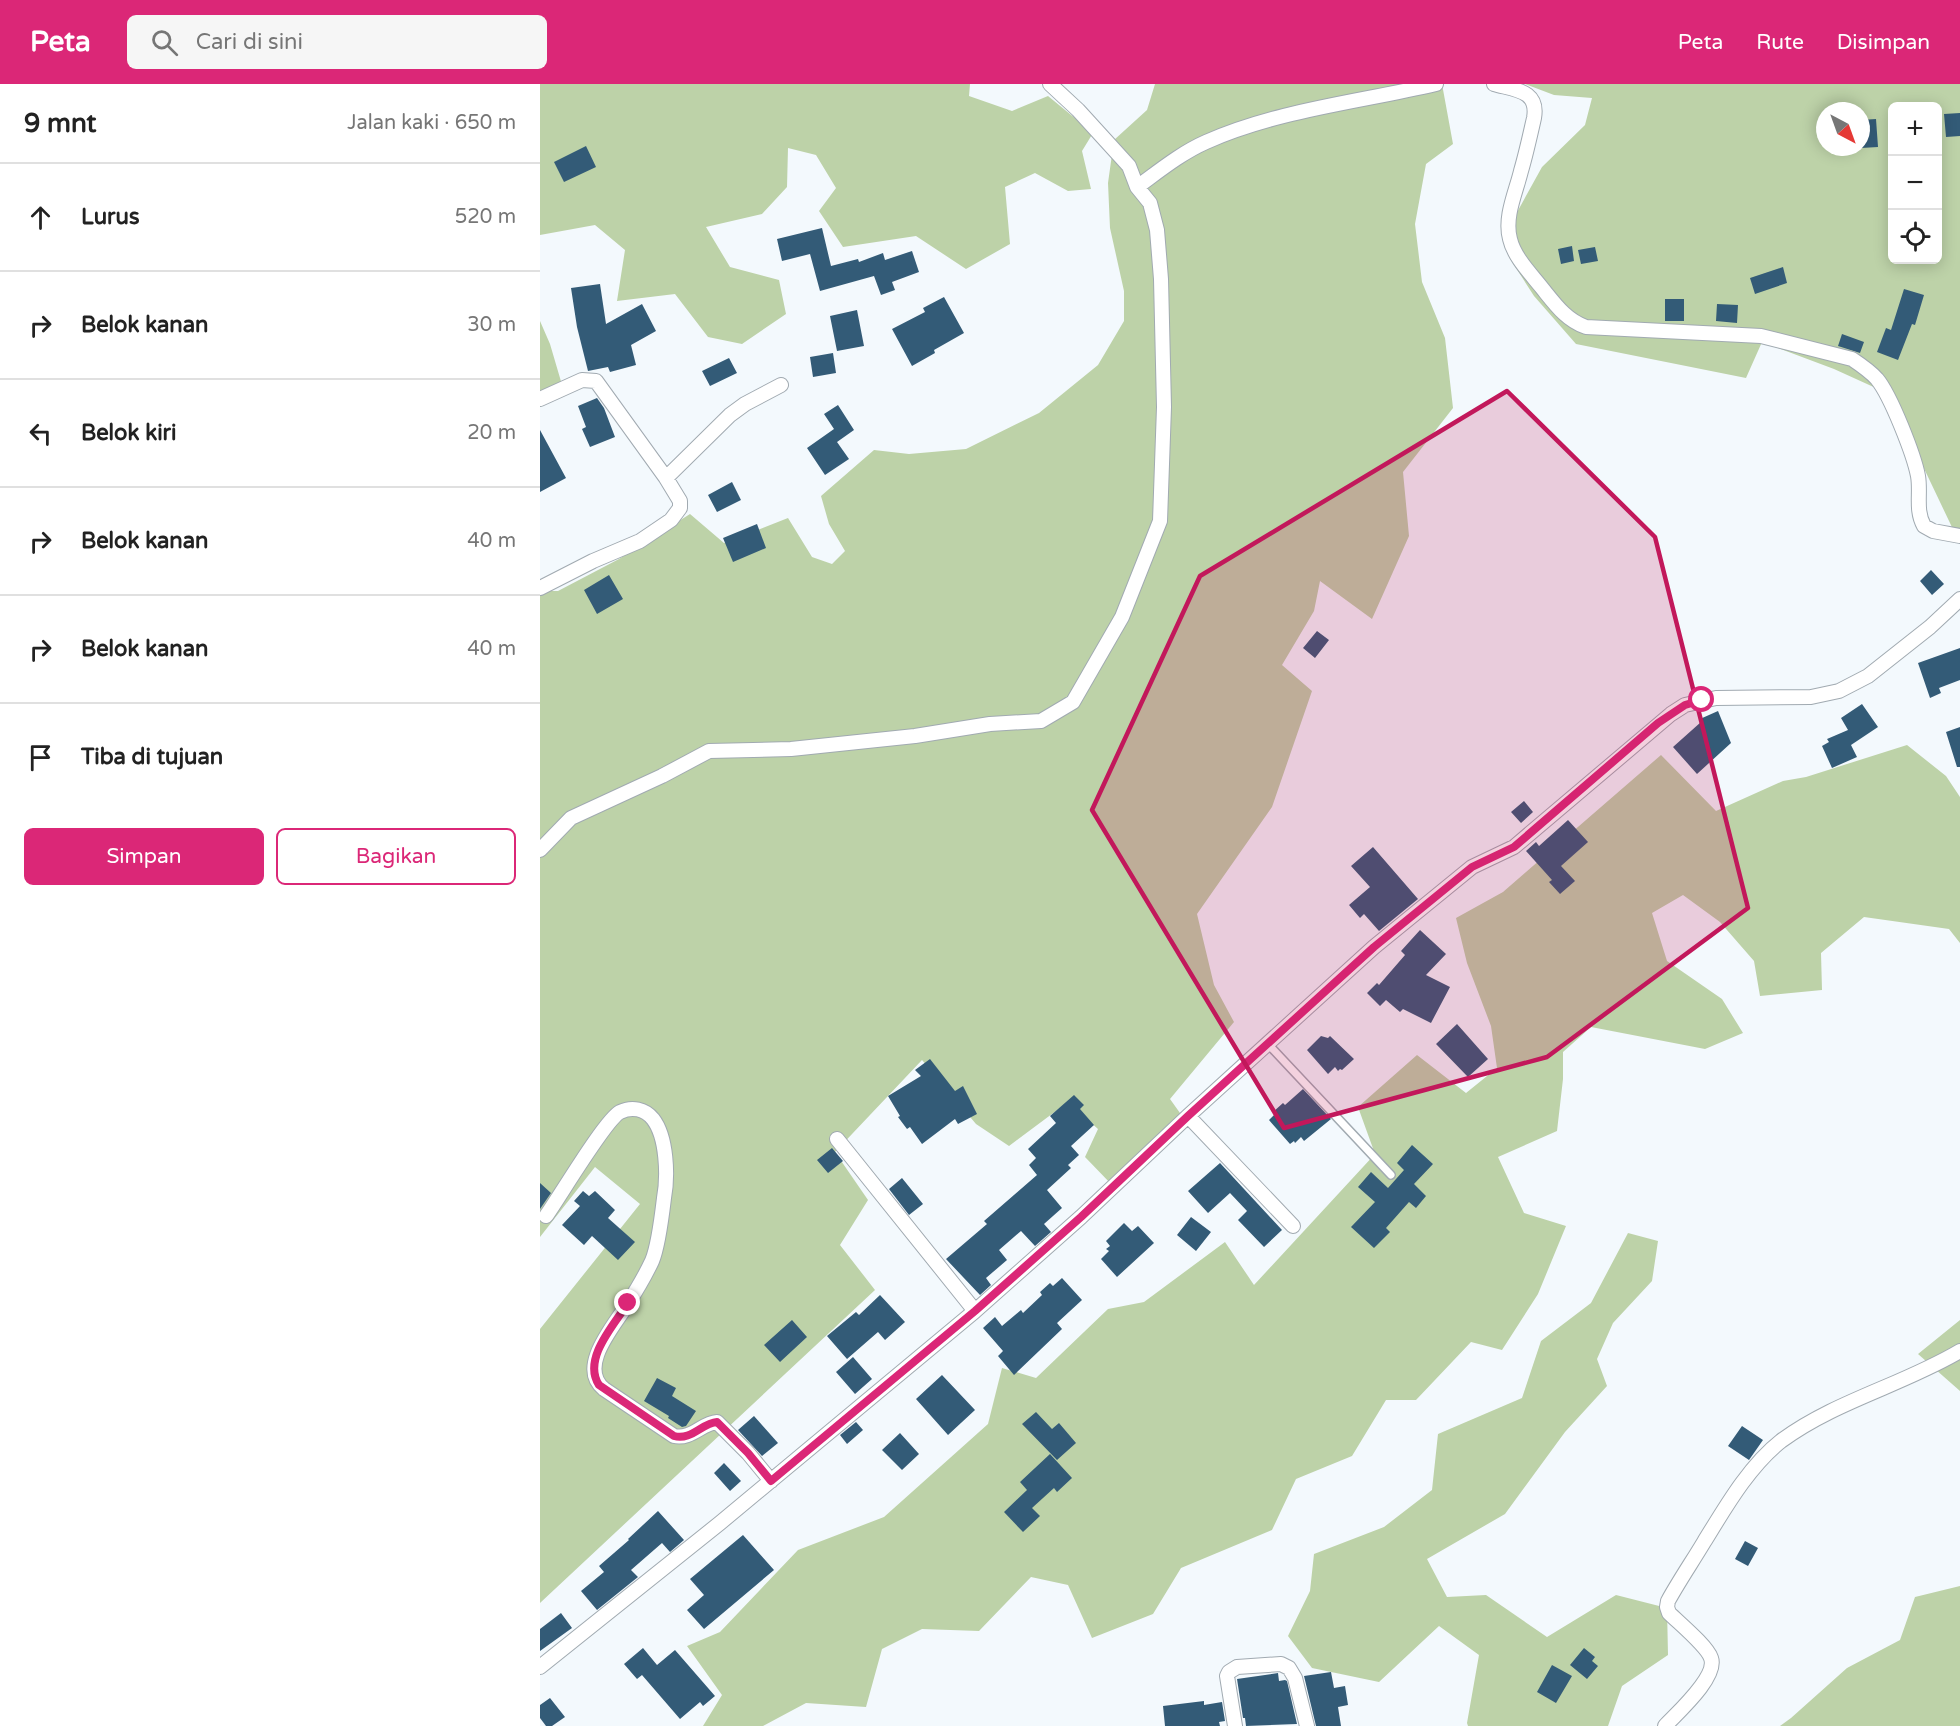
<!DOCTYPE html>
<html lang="id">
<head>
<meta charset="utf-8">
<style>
	:root { --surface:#fff; --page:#f6f6f6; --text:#222; --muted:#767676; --line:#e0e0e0; --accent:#db2777 }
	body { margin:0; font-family:"Varela Round",sans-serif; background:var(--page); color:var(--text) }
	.controls { position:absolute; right:18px; top:18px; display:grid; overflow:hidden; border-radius:9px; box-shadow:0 3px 15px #0003 }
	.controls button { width:54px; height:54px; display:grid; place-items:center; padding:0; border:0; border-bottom:2px solid var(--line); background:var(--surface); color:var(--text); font:30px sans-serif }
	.compass { position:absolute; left:1276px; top:18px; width:54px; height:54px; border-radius:50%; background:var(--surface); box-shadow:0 3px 15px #0003; rotate:139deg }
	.stop { position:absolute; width:18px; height:18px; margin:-14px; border:4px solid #db2777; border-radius:50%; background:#fff }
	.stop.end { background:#db2777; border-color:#fff; box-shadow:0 2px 6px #0008 }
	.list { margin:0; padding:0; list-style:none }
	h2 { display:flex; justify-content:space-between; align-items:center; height:78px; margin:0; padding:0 24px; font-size:26px }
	h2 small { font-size:20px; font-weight:400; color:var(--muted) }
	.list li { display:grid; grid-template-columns:39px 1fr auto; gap:18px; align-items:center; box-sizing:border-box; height:108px; padding:0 24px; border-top:2px solid var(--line) }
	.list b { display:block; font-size:22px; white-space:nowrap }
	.list em { font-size:20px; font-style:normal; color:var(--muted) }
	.actions { display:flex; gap:12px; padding:18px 24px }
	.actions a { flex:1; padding:14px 0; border:2px solid var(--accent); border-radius:9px; text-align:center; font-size:21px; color:var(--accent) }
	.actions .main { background:var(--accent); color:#fff }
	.icon { flex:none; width:33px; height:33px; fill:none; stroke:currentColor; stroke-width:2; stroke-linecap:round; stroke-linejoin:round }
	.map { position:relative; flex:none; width:1420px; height:1642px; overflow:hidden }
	header { display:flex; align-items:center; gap:36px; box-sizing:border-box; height:84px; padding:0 30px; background:var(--accent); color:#fff }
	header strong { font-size:28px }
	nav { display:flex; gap:33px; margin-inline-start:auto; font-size:21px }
	.search { width:420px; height:54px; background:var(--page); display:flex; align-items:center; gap:15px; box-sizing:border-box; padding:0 21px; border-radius:9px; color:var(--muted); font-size:22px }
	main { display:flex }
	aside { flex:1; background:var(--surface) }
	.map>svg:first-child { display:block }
</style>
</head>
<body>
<header>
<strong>Peta</strong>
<div class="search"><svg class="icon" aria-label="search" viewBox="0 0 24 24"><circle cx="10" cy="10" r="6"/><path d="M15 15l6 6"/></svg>Cari di sini</div>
<nav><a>Peta</a><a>Rute</a><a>Disimpan</a></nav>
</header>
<main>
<aside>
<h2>9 mnt<small>Jalan kaki · 650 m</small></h2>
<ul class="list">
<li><svg class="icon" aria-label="ahead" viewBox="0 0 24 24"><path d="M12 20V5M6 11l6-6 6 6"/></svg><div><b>Lurus</b></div><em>520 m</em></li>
<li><svg class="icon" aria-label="right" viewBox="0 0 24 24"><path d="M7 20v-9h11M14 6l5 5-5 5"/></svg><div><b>Belok kanan</b></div><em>30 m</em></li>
<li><svg class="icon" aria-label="left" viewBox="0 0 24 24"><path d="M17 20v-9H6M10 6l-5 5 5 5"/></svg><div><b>Belok kiri</b></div><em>20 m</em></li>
<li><svg class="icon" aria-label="right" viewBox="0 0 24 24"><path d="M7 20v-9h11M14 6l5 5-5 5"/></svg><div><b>Belok kanan</b></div><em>40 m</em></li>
<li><svg class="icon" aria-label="right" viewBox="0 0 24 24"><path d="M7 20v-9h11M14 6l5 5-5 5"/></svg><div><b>Belok kanan</b></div><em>40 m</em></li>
<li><svg class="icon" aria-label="arrive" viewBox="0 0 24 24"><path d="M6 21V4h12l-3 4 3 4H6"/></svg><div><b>Tiba di tujuan</b></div></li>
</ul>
<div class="actions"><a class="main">Simpan</a><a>Bagikan</a></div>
</aside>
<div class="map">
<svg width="1420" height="1642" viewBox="0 0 1420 1642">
	<rect width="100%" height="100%" fill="#f3f9fd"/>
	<path fill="#bdd2a8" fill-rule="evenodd" d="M 0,0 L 430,0 L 429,12 L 472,27 L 508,12 L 553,49 L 542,67 L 551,105 L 528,107 L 495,89 L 465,103 L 470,160 L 426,185 L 376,152 L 303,163 L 279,127 L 296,104 L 276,71 L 248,64 L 247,103 L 222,130 L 166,143 L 190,183 L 239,196 L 246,230 L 202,260 L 168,253 L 135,210 L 77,217 L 85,166 L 55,141 L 0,151 Z
		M 615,0 L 902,0 L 913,60 L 886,80 L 875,140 L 882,198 L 905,254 L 913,324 L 863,388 L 869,452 L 832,535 L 780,497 L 774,527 L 742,581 L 772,607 L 732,723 L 657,830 L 674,901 L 694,938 L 630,1015 L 645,1036 L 573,1102 L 545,1073 L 558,1045 L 528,1018 L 469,1062 L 436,1040 L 382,976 L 295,1068 L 328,1116 L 300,1161 L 335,1206 L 0,1519 L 0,1245 L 100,1120 L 55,1083 L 0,1153 L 0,507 L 18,507 L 79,475 L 150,430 L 184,459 L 248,434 L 272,473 L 292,480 L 305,467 L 289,440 L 281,412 L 334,366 L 369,370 L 426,365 L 499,329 L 558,281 L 584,237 L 584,207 L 570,144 L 568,99 L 574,56 L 607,26 Z
		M 985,0 L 1420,0 L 1420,460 L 1359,332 L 1338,305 L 1294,285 L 1222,258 L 1206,294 L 1036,260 L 994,212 L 969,173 L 965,150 L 1002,83 L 1045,41 L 1052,14 L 1014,11 ZM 1352,22 L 1398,22 L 1398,176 L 1352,176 ZM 1285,27 L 1321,27 L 1321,63 L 1285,63 Z
		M 0,237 L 10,260 L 25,311 L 0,323 Z
		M 1367,661 L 1406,692 L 1420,713 L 1420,859 L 1409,845 L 1324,833 L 1281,869 L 1282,906 L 1220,912 L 1214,877 L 1180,838 L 1143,811 L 1112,829 L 1127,877 L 1182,915 L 1203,949 L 1165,965 L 1051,943 L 1023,968 L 1023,995 L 1017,1047 L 958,1073 L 984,1129 L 1026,1142 L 998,1210 L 962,1266 L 931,1258 L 876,1316 L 846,1316 L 812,1372 L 756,1395 L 732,1446 L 641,1484 L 613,1530 L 552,1554 L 528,1501 L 491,1493 L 439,1547 L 382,1545 L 342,1565 L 326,1623 L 266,1619 L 223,1642 L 163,1642 L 182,1611 L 147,1562 L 180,1548 L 258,1466 L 344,1433 L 448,1340 L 462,1284 L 496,1294 L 568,1225 L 604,1218 L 685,1158 L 714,1201 L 835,1070 L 818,1023 L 877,971 L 926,1009 L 957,984 L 951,942 L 927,879 L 916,834 L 963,808 L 1121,671 L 1176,727 L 1243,697 L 1266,693 Z
		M 1088,1149 L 1118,1157 L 1112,1197 L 1073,1239 L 1057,1275 L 1067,1302 L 1025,1348 L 965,1430 L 887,1475 L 907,1513 L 946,1511 L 1007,1553 L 1076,1511 L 1127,1524 L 1128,1571 L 1082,1602 L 1068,1642 L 928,1642 L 927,1639 L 939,1571 L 899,1542 L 839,1598 L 772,1584 L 748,1552 L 770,1507 L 774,1470 L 844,1443 L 892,1406 L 898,1350 L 982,1314 L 1001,1257 L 1051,1219 Z
		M 1420,1236 L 1420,1307 L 1378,1270 Z
		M 1420,1502 L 1420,1642 L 1240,1642 L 1251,1634 L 1307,1584 L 1360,1556 L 1375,1513 Z"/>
	<path fill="#335b77" d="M 1420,29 L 1420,52 L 1406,53 L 1404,30 Z
		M 1336,35 L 1338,63 L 1321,64 L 1321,36 Z
		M 46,62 L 56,83 L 24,98 L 14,78 Z
		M 282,144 L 291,182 L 318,175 L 319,178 L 343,169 L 345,176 L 372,167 L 379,188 L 352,198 L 355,206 L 341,211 L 334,192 L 280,207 L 270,170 L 242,177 L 237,155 Z
		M 1032,162 L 1034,177 L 1021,180 L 1018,165 Z
		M 1055,163 L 1058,177 L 1041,180 L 1038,166 Z
		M 1243,183 L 1247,199 L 1215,210 L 1210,194 Z
		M 60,200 L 66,240 L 102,220 L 116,247 L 91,261 L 96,281 L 70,288 L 68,283 L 48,287 L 37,243 L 31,204 Z
		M 1364,205 L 1384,211 L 1375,241 L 1372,240 L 1358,276 L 1337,268 L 1346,244 L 1351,246 Z
		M 404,213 L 424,249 L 394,266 L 395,269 L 372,282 L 352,245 L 385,228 L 383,224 Z
		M 1125,215 L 1144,215 L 1144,237 L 1125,237 Z
		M 1177,220 L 1198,221 L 1197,239 L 1176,237 Z
		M 317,226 L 324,262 L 297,267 L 290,232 Z
		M 1302,250 L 1324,258 L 1320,269 L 1298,262 Z
		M 293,269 L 296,289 L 273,293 L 270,273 Z
		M 189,274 L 197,289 L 170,302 L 162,287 Z
		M 57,314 L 64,324 L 75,353 L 50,363 L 42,345 L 46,343 L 38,322 Z
		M 298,321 L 314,346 L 297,358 L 309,375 L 285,391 L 267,364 L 294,345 L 284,330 Z
		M 0,346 L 26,394 L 0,408 Z
		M 192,398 L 201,416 L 177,428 L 168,411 Z
		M 217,440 L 226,464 L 193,478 L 183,454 Z
		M 1391,486 L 1404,500 L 1392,511 L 1380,497 Z
		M 69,491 L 83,515 L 57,530 L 44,506 Z
		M 777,547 L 789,556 L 775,574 L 763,564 Z
		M 1420,564 L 1420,596 L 1399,604 L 1401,609 L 1390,614 L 1378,579 Z
		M 1322,620 L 1338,643 L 1311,661 L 1317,673 L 1292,684 L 1282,662 L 1289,658 L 1287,655 L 1308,646 L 1301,634 Z
		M 1178,627 L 1191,659 L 1157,690 L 1133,663 L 1161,638 L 1160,635 Z
		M 1420,643 L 1420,683 L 1417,683 L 1406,648 Z
		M 984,717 L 993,728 L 981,739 L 971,728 Z
		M 1028,736 L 1048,758 L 1021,782 L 1035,797 L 1020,810 L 1009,798 L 1012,796 L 986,767 L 996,758 L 999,762 Z
		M 833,763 L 878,815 L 839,847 L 824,830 L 820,834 L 809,821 L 830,803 L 811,782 Z
		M 880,846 L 906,870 L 886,891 L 910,903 L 891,939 L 863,925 L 860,928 L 846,916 L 840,922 L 827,909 L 837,899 L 839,901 L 865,871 L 861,867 Z
		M 917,940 L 948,975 L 928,993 L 896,960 Z
		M 781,952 L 788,954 L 790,952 L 814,975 L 802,986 L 800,985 L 798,987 L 795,983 L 788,990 L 767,966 Z
		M 390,975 L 415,1007 L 423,1002 L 437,1030 L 418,1040 L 415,1035 L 382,1060 L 370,1043 L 367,1045 L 358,1033 L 360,1032 L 348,1012 L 381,992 L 375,986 Z
		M 763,1005 L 791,1035 L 764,1057 L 761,1053 L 755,1059 L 754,1057 L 750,1060 L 729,1036 L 735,1030 L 733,1028 L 743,1019 L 745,1021 Z
		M 534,1011 L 544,1021 L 540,1025 L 554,1041 L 531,1062 L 539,1071 L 528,1081 L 531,1084 L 507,1106 L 522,1124 L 504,1140 L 511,1148 L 495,1162 L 481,1147 L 459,1166 L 467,1176 L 446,1194 L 451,1201 L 440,1211 L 406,1175 L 447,1140 L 444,1137 L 497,1091 L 489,1081 L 496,1074 L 488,1065 L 516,1039 L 510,1032 Z
		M 872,1061 L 893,1080 L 874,1100 L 886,1112 L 876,1124 L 869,1118 L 846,1144 L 850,1148 L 834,1164 L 811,1143 L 835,1118 L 818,1103 L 831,1088 L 848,1104 L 864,1086 L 857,1079 Z
		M 292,1064 L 303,1077 L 288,1089 L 277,1076 Z
		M 680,1079 L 742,1146 L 724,1163 L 698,1136 L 707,1127 L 690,1109 L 668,1129 L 648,1107 Z
		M 362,1094 L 383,1120 L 369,1131 L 349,1105 Z
		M 0,1099 L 11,1109 L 0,1125 Z
		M 43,1107 L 49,1112 L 55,1107 L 75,1126 L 68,1134 L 95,1158 L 78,1176 L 52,1152 L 44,1161 L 22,1141 L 40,1122 L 34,1117 Z
		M 651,1133 L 671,1148 L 656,1167 L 637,1151 Z
		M 584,1139 L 592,1147 L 598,1142 L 614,1159 L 577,1193 L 561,1175 L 569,1167 L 566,1165 L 570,1162 L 566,1157 Z
		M 522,1194 L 542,1216 L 517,1239 L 522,1245 L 474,1291 L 458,1272 L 463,1267 L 443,1244 L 455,1233 L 462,1242 L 481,1226 L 483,1229 L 502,1211 L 500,1208 L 510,1199 L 513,1202 Z
		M 340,1211 L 365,1238 L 345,1256 L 338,1248 L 307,1275 L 287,1252 L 316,1228 L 319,1231 Z
		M 252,1236 L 267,1253 L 240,1278 L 224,1261 Z
		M 313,1273 L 332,1295 L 315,1310 L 296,1288 Z
		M 402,1291 L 435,1326 L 408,1351 L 376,1315 Z
		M 117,1294 L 136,1304 L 132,1312 L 156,1327 L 146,1342 L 142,1343 L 128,1334 L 129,1332 L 104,1317 Z
		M 496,1328 L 512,1345 L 519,1339 L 536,1359 L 517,1376 L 482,1340 Z
		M 214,1332 L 238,1359 L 222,1372 L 198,1346 Z
		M 316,1338 L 323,1346 L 307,1360 L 300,1351 Z
		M 1202,1342 L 1223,1356 L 1209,1376 L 1188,1362 Z
		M 360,1349 L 379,1370 L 362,1386 L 342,1366 Z
		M 510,1370 L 532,1394 L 517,1408 L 514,1404 L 492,1424 L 500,1432 L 483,1448 L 464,1428 L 487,1406 L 480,1398 Z
		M 184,1379 L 201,1397 L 190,1407 L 174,1389 Z
		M 118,1427 L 144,1456 L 130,1468 L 122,1459 L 91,1486 L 98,1493 L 57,1526 L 41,1507 L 64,1488 L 59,1482 L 89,1456 L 88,1455 Z
		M 203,1451 L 234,1486 L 164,1545 L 147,1526 L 164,1511 L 150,1495 Z
		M 1205,1457 L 1218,1464 L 1208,1482 L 1195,1475 Z
		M 21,1529 L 32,1544 L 0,1567 L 0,1545 Z
		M 103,1564 L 117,1581 L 135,1566 L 175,1612 L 163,1622 L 160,1618 L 140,1635 L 102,1591 L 97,1595 L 84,1580 Z
		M 1044,1564 L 1055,1573 L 1052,1577 L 1058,1582 L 1047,1595 L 1030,1581 Z
		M 1012,1581 L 1032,1592 L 1016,1619 L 997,1608 Z
		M 791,1588 L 794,1604 L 805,1602 L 808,1621 L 798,1623 L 801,1642 L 776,1642 L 764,1592 Z
		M 738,1589 L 739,1597 L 745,1596 L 747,1597 L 757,1640 L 706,1642 L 705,1634 L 703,1634 L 697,1595 Z
		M 10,1614 L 25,1633 L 12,1642 L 6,1642 L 0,1634 L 0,1621 Z
		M 664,1617 L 664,1621 L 682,1618 L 685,1637 L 679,1638 L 680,1642 L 625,1642 L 623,1622 Z"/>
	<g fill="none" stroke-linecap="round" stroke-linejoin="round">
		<g stroke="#a1aab1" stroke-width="10">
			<path id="lane" d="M 727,959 L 851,1091"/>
		</g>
		<g stroke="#a1aab1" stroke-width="16">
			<path id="street" d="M 954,0 C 975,6 999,6 994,34 C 990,52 986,70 981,87 C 976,108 964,133 970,155 C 974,173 991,190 1002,204 C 1015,220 1026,236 1046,243 L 1221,252 L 1312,275 C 1321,281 1330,287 1337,295 C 1351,312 1374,371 1378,392 C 1381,409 1375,426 1384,442 L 1393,447 L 1420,452
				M 597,103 C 619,87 641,69 666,58 C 738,26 820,18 896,0
				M 0,315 L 42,296 L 56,297 L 126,394 L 140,417 L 140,424 L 131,436 L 100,457 L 53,477 L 0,504
				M 126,394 L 190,331 L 205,320 L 241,301
				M 0,766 L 31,734 L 122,692 L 169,667 L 251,665 L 375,652 L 450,640 L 501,637 L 533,618 L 582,533 L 620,437 L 624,323 L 621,195 L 617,146 L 610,119 L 597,103 L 589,82 L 538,26 L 510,0
				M 648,1032 L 753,1142
				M 297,1055 L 435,1227
				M 6,1132 C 19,1114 65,1036 80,1028 C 92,1022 105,1025 113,1035 C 127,1053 128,1092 124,1114 C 122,1131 118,1163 112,1177 C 105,1192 96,1207 87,1221 C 74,1242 37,1283 64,1305 L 134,1352 C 151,1356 162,1339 177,1338 L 208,1369 L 231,1397
				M 0,1583 L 180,1439 L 435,1227 L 541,1133 L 648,1032 L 834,863 L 932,783 L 974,763 L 1131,630 L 1145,621 L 1176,614 L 1271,613 L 1299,607 L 1328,592 L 1390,543 L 1420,515
				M 695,1642 L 687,1592 L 689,1588 L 697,1583 L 741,1580 L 749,1584 L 755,1594 L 767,1642
				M 1125,1642 C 1137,1629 1178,1593 1171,1574 C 1167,1562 1139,1539 1129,1529 L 1127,1523 L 1128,1517 C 1139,1497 1152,1478 1164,1458 C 1185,1424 1209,1382 1241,1357 C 1295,1317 1363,1301 1420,1267"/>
		</g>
		<use href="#lane" stroke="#fff" stroke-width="7"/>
		<use href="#street" stroke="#fff" stroke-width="14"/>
	</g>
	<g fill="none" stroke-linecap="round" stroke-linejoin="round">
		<path stroke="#db2777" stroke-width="8" d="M 88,1219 C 74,1241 42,1275 59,1301 L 134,1352 C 151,1357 162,1339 177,1338 L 208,1369 L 231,1397 L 435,1227 L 541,1133 L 648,1032 L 834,863 L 932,783 L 974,763 L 1118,639 L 1145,621 L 1162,616"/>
	</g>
	<path fill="#c2185b" fill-opacity="0.2" stroke="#c2185b" stroke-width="4.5" stroke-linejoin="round" d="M 967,307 L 1115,453 L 1208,824 L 1007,973 L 744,1044 L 552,726 L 660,492 Z"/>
</svg>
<div class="controls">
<button>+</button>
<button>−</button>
<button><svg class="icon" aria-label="locate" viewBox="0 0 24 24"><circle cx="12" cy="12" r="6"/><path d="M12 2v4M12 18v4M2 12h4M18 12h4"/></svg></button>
</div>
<svg class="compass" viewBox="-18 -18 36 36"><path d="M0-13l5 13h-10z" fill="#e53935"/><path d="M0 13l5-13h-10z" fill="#767676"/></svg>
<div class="stop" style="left:1162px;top:616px"></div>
<div class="stop end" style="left:88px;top:1219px"></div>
</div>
</main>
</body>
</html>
